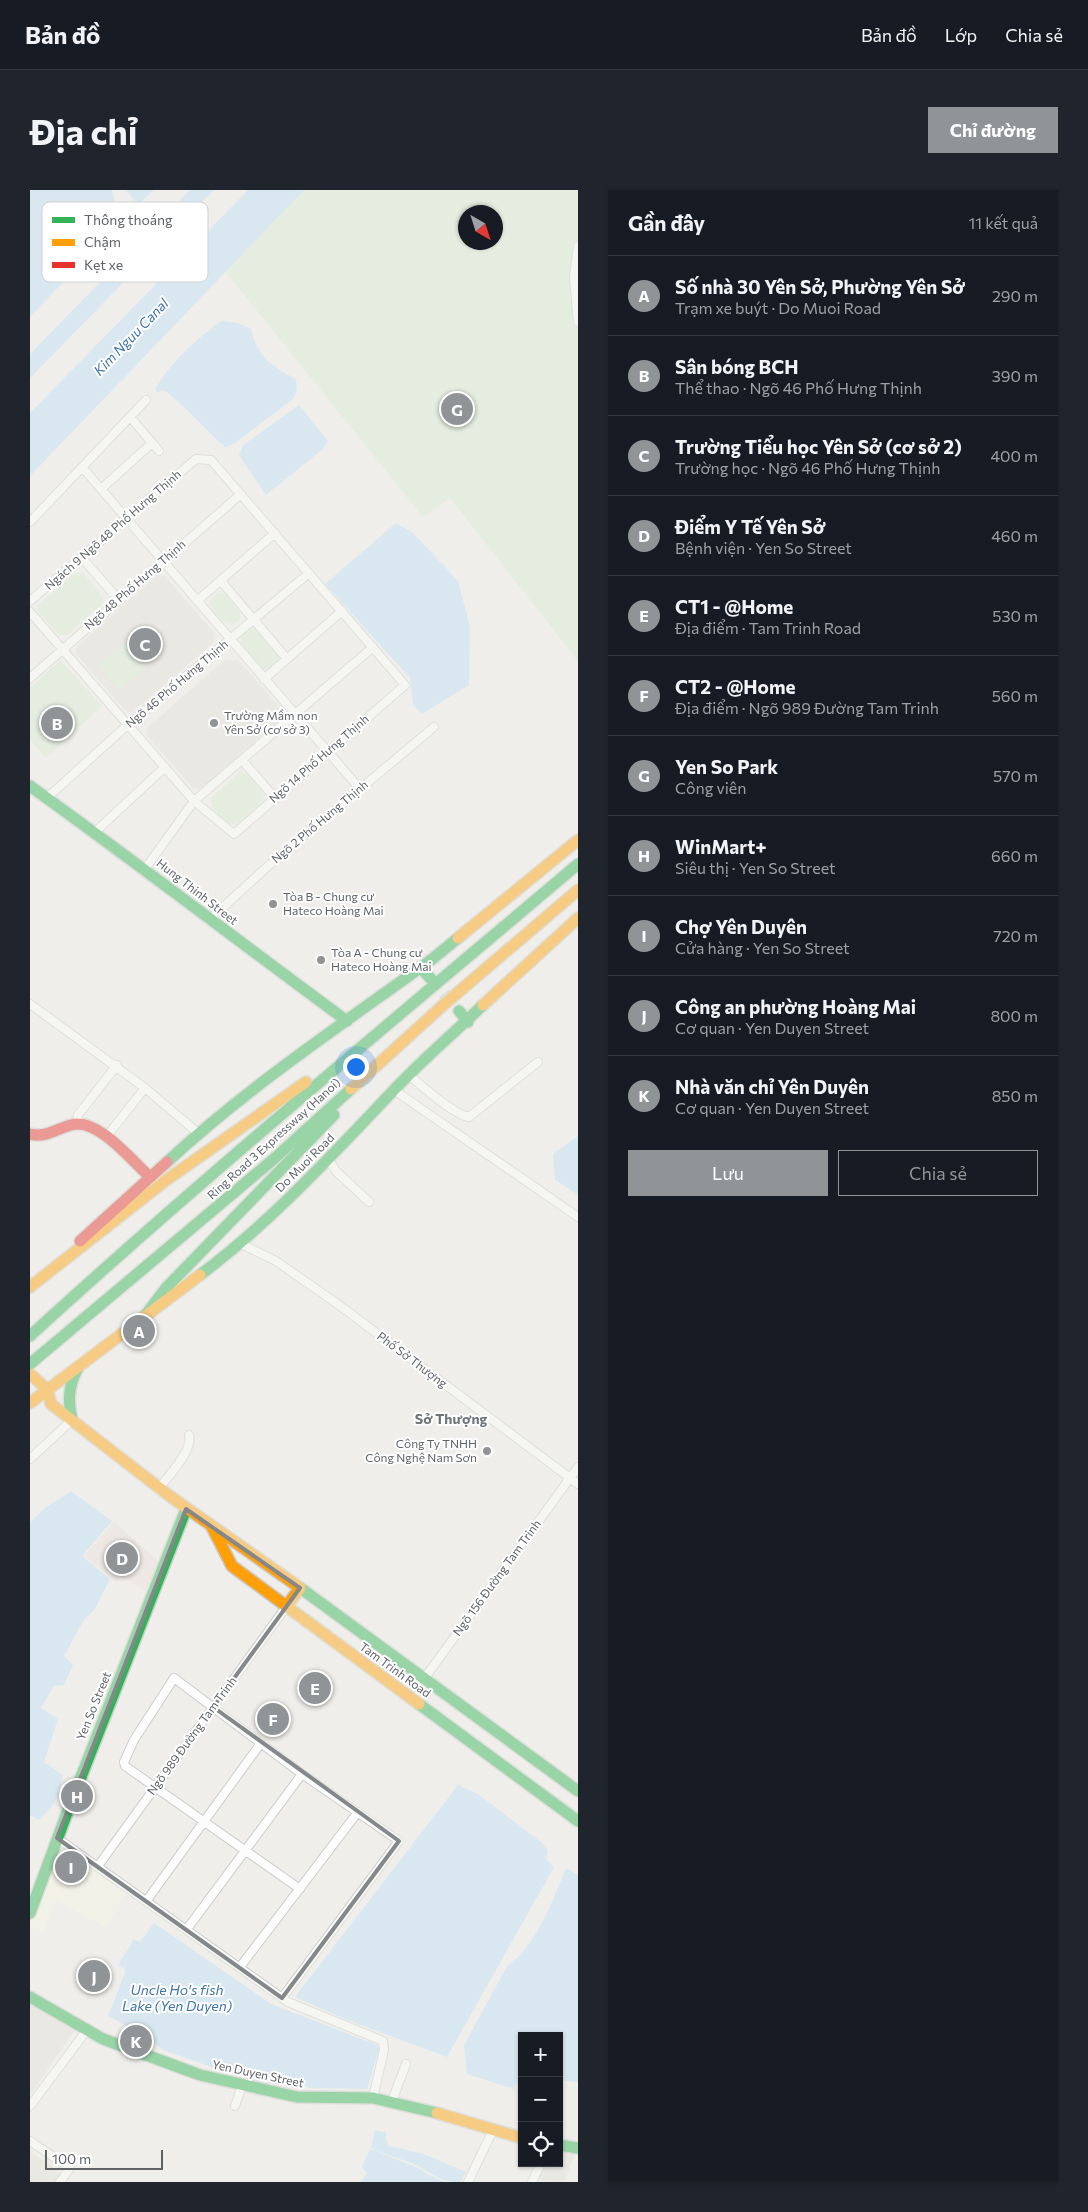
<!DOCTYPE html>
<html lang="vi">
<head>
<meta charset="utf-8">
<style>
	:root { --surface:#171b24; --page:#20242c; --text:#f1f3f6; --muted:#9ea1a6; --line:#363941; --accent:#919496 }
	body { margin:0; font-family:Commissioner,sans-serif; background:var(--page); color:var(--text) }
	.controls { position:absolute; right:15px; bottom:15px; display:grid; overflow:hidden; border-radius:0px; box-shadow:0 1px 4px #0004 }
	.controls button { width:45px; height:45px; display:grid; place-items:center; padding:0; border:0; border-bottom:1px solid var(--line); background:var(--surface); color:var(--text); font:25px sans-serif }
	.compass { position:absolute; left:428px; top:15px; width:45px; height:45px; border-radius:50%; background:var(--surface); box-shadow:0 1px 4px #0004; rotate:141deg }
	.scale { position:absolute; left:15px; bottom:12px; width:118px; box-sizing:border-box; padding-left:5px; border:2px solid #5f6368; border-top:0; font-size:14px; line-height:18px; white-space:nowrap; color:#5f6368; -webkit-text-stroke:4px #fff; paint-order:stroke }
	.you { position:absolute; left:325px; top:876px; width:18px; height:18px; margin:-12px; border:4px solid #fff; border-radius:50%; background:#1a73e8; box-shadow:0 0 0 8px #1a73e833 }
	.badge { display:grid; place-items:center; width:32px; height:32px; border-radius:50%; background:var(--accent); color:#fff; font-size:16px; font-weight:700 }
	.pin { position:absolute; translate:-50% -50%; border:2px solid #fff; box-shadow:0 1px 5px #0006 }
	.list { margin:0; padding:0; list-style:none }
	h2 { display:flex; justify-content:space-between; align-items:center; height:65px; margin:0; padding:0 20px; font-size:21px }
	h2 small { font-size:16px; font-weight:400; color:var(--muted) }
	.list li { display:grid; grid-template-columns:32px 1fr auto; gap:15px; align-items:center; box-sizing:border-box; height:80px; padding:0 20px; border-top:1px solid var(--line) }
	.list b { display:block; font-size:19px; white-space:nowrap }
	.list p { margin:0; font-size:16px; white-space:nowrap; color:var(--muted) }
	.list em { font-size:16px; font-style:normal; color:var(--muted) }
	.actions { display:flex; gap:10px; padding:15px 20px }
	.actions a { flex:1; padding:11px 0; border:1px solid var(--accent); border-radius:0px; text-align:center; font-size:18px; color:var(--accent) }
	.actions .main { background:var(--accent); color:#fff }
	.icon { flex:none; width:28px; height:28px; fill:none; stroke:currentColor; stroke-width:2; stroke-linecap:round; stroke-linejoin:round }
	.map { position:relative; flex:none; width:548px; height:1992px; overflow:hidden; border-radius:0px }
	header { display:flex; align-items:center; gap:30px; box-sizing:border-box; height:70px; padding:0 25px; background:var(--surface); border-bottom:1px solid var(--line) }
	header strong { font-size:24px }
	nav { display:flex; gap:28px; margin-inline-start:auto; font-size:18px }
	.intro { display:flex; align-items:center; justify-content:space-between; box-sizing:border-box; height:120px; padding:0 30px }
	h1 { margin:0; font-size:35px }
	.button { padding:12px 22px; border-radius:0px; background:var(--accent); color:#fff; font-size:18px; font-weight:700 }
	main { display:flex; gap:30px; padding:0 30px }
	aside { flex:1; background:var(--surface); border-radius:0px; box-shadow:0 1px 4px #0004 }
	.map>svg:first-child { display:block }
</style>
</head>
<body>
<header>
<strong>Bản đồ</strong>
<nav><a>Bản đồ</a><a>Lớp</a><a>Chia sẻ</a></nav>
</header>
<div class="intro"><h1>Địa chỉ</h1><a class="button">Chỉ đường</a></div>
<main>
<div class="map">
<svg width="548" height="1992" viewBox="0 0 548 1992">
	<rect width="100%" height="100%" fill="#efeeea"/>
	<path fill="#f7f3e4" d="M 29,1654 L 96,1700 L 77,1738 L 26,1710 L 13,1744 L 0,1739 L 0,1730 Z"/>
	<path fill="#e2e0da" d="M 128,385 L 135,386 L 184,443 L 183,453 L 103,522 L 97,522 L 46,464 L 47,456 Z
		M 196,469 L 210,472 L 252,520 L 251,528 L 171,599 L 163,598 L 116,544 L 117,538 Z
		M 0,1813 L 44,1841 L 0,1905 Z
		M 529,1958 L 546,1961 L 534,1992 L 517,1992 L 508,1988 L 515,1973 L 529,1973 Z
		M 0,1962 L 28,1980 L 29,1989 L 27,1992 L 0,1992 Z"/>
	<path fill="#eae0de" d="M 84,1332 L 129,1371 L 116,1401 L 91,1386 L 86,1392 L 54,1366 Z"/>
	<path fill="#d8ebd6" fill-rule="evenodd" d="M 273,0 L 548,0 L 548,471 L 420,308 L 393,327 L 195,81 ZM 436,22 L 466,22 L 466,52 L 436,52 Z
		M 53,383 L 73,407 L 72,414 L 37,445 L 30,445 L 7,421 L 8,415 L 44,384 Z
		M 188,403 L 195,404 L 210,423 L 210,429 L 202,435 C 192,433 181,421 180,410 Z
		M 221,438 L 227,439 L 249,464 L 249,472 L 240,480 L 233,479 L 211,453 L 211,446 Z
		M 96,452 L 117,476 L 90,500 L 69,475 Z
		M 30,470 L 72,516 L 16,568 L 0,550 L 0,498 Z
		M 210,582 L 219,585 L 234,606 C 231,618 212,634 199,635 L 182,617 L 181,608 Z"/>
	<path fill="#bfe0f9" d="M 0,0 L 82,0 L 88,25 L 74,49 L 0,127 Z
		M 96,0 L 124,0 L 110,13 L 105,11 Z
		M 160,0 L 184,0 L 0,188 L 0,164 Z
		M 218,0 L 274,0 L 0,286 L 0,223 Z
		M 191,131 L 208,133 L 221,139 C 228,168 241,175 266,189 L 267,200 L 263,209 L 205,253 L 196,257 L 189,252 L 150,213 L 134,200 L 127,203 L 126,198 C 136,177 172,144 191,131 Z
		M 269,215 L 298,251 L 293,259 L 236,305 L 209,265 L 213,255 Z
		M 366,333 L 383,343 L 428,391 L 440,436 L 439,495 L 392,524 L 383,514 L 380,488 L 295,394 Z
		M 548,946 L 548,1005 L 525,990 L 523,964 Z
		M 41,1301 L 82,1331 L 52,1366 L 80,1389 L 65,1419 L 54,1430 L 34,1466 L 43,1475 L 34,1495 L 24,1496 L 11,1518 L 28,1529 L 14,1572 L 33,1585 C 28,1609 27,1614 8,1630 L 0,1625 L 0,1332 L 15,1318 Z
		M 428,1595 L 448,1604 L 511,1652 L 518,1660 L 516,1669 L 524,1677 L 417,1867 L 317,1830 L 265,1807 Z
		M 536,1678 L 548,1685 L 548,1892 L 529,1890 L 529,1846 L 492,1846 L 492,1881 L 484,1899 L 437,1884 L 434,1855 L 477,1776 C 505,1758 524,1708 536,1678 Z
		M 124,1733 L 241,1814 L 350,1856 L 337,1899 L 285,1898 L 239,1893 L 185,1878 L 135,1861 L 111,1843 L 78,1826 L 96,1780 L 88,1775 L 104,1749 L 110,1752 Z
		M 345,1940 L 356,1943 L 356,1950 L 359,1956 L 394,1964 L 436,1982 L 431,1992 C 410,1992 405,1985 388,1976 C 373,1968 355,1966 341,1958 Z
		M 340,1959 L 389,1978 L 397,1984 L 414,1992 L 331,1992 L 337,1983 L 332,1977 Z"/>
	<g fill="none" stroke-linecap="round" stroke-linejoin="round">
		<path stroke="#cbcbca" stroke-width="12" stroke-dasharray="12 6" stroke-linecap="butt" d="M 402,790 L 429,821"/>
		<g stroke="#cbcccc" stroke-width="10">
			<path id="street" d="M 548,56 L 544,87 L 548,132
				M 101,228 L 129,261
				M 52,277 L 330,599
				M 71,299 L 122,253
				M 0,332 L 116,210
				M 52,368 L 89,410
				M 191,391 L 257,469
				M 0,411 L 166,269 L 181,270 L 375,495 L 204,644 L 164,611 L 0,422
				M 167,411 L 245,343
				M 0,488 L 211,304
				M 234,489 L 312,421
				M 212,570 L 245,608
				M 17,608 L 93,539 L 279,383
				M 64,643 L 135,577
				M 115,679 L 164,611 L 343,457
				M 179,730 L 237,677 L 404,537
				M 0,814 L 115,898 L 77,946
				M 380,886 C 392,896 424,925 439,927 L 508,872
				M 115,898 L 168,943
				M 364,900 L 548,1027
				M 47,933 L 48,925 L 87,875
				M 299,970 L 306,981 L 339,1012
				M 211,1054 L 246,1071 L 309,1115 L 548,1294
				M 0,1269 L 42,1230
				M 129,1298 C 138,1287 164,1259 159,1245
				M 394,1489 L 548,1277
				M 27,1648 L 258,1812 L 353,1851 L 354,1860 L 343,1908
				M 68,1676 L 256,1417
				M 117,1710 L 231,1553
				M 157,1739 L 272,1584
				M 210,1777 L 328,1622
				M 252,1808 L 369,1651 L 272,1584 L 144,1488 L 104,1550 L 94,1572 L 95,1576 L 270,1699
				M 362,1911 L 376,1874
				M 0,1916 L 57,1840
				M 205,1916 L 212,1896
				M 0,1951 L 40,1978 L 30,1992
				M 438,1992 L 463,1940
				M 502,1992 L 511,1973"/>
		</g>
		<g stroke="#cacacb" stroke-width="14">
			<path id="fast" d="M 0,596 C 107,673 211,753 317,831
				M 391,778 L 402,790
				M 429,821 L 438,832
				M 137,972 C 218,897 311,835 401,770 L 428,748
				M 170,1085 C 242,1031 301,966 362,902 C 391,871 423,844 453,815
				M 114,1127 L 136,1098 L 304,925
				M 0,1146 C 178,983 364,830 548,674
				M 0,1174 L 245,968 L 321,899
				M 42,1230 C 38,1212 38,1197 47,1180
				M 269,1397 L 548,1601
				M 389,1514 L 548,1631
				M 0,1723 L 38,1620 L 156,1319
				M 0,1807 L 73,1849 L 170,1885 L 267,1907 L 343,1908 L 407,1923
				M 529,1955 L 548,1958"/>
		</g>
		<g stroke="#cacacb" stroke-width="14">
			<path id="slow" d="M 428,748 L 548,650
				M 453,815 L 548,728
				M 321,899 L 411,817 L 548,700
				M 0,1097 L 135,991 L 276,892
				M 0,1184 L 17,1199 L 21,1214 L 141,1307 L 269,1397
				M 0,1213 L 170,1085
				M 182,1337 L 202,1376 L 389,1514
				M 256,1417 L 270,1398
				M 407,1923 L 492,1948"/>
		</g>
		<g stroke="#cacacb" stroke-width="14">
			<path id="jam" d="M 0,944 C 16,948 26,939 41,935 C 67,927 101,970 119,986
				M 50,1051 L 137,972"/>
		</g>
		<use href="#street" stroke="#fdfcfc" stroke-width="8"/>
		<use href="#fast" stroke="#30b455" stroke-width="11"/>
		<use href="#slow" stroke="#ff9f0a" stroke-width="11"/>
		<use href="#jam" stroke="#e5322d" stroke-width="11"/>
	</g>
	<path d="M0 0H548V1992H0ZM 156,1319 L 270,1398 L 183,1517 L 369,1651 L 252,1808 L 27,1648 Z" fill="#efeeea" fill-opacity=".55" fill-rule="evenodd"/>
	<path fill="none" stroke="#84888a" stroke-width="4" stroke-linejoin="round" d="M 156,1319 L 270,1398 L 183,1517 L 369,1651 L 252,1808 L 27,1648 Z"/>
	<g fill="#919496" stroke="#fff" stroke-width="2">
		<circle cx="184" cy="533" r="5"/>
		<circle cx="243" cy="714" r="5"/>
		<circle cx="291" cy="770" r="5"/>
		<circle cx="457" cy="1261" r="5"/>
	</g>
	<g text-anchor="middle" stroke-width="4" stroke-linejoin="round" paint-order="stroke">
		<g font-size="12" fill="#5f6368" stroke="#fff">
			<text transform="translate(83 340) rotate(-41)" y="4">Ngách 9 Ngõ 48 Phố Hưng Thịnh</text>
			<text transform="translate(105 395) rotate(-41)" y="4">Ngõ 48 Phố Hưng Thịnh</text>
			<text transform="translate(147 494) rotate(-40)" y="4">Ngõ 46 Phố Hưng Thịnh</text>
			<text transform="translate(289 569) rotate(-41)" y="4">Ngõ 14 Phố Hưng Thịnh</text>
			<text transform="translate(290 632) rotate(-40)" y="4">Ngõ 2 Phố Hưng Thịnh</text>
			<text transform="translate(167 702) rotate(38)" y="4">Hung Thinh Street</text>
			<text transform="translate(244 949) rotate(-42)" y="4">Ring Road 3 Expressway (Hanoi)</text>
			<text transform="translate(275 973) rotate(-45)" y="4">Do Muoi Road</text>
			<text transform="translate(382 1170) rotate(37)" y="4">Phố Sở Thượng</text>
			<text transform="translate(467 1388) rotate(-54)" y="4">Ngõ 156 Đường Tam Trinh</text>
			<text transform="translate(365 1480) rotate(36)" y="4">Tam Trinh Road</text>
			<text transform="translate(64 1516) rotate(-68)" y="4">Yen So Street</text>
			<text transform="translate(162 1546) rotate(-54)" y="4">Ngõ 989 Đường Tam Trinh</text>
			<text transform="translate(228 1884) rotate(12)" y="4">Yen Duyen Street</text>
		</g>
		<g font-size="12" fill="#5f6368" stroke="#fff" text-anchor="start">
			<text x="194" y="530">Trường Mầm non<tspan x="194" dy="14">Yên Sở (cơ sở 3)</tspan></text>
			<text x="253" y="711">Tòa B - Chung cư<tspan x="253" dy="14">Hateco Hoàng Mai</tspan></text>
			<text x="301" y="767">Tòa A - Chung cư<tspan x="301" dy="14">Hateco Hoàng Mai</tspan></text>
			<text x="447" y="1258" text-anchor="end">Công Ty TNHH<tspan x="447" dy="14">Công Nghệ Nam Sơn</tspan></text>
		</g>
		<g font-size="14" font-style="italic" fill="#4174aa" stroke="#fff">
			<text transform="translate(101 147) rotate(-46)" y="5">Kim Nguu Canal</text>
			<text x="147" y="1805">Uncle Ho's fish<tspan x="147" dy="16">Lake (Yen Duyen)</tspan></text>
		</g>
		<g font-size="14" font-weight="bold" fill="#70757a" stroke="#fff">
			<text x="421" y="1234">Sở Thượng</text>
		</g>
	</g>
	<rect x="12" y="12" width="166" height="80" rx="8" fill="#fff" stroke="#cfd0d2" stroke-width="1"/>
	<rect x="22" y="27" width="23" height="6" fill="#30b455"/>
	<rect x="22" y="49" width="23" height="7" fill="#ff9f0a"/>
	<rect x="22" y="72" width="23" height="6" fill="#e5322d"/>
	<g font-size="14" fill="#5f6368">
		<text x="54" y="35">Thông thoáng</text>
		<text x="54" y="57">Chậm</text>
		<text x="54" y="80">Kẹt xe</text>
	</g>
</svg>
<div class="controls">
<button>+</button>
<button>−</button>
<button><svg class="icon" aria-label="locate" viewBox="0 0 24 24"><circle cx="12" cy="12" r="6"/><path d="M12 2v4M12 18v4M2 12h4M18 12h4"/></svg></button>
</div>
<svg class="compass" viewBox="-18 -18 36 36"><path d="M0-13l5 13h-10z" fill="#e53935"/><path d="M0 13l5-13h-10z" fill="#9ea1a6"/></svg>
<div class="scale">100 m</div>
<div class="you"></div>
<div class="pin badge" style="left:109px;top:1141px">A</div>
<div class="pin badge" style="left:27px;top:533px">B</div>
<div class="pin badge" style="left:115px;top:454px">C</div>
<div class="pin badge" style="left:92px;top:1368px">D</div>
<div class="pin badge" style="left:285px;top:1498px">E</div>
<div class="pin badge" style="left:243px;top:1529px">F</div>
<div class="pin badge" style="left:427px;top:219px">G</div>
<div class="pin badge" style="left:47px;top:1606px">H</div>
<div class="pin badge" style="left:41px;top:1677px">I</div>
<div class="pin badge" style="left:64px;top:1786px">J</div>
<div class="pin badge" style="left:106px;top:1851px">K</div>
</div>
<aside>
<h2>Gần đây<small>11 kết quả</small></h2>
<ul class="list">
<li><span class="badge">A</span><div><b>Số nhà 30 Yên Sở, Phường Yên Sở</b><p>Trạm xe buýt · Do Muoi Road</p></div><em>290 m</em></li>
<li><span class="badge">B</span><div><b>Sân bóng BCH</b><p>Thể thao · Ngõ 46 Phố Hưng Thịnh</p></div><em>390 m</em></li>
<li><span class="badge">C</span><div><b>Trường Tiểu học Yên Sở (cơ sở 2)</b><p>Trường học · Ngõ 46 Phố Hưng Thịnh</p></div><em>400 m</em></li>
<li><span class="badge">D</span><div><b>Điểm Y Tế Yên Sở</b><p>Bệnh viện · Yen So Street</p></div><em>460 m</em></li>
<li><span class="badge">E</span><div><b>CT1 - @Home</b><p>Địa điểm · Tam Trinh Road</p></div><em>530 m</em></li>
<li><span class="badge">F</span><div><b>CT2 - @Home</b><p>Địa điểm · Ngõ 989 Đường Tam Trinh</p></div><em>560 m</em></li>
<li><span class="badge">G</span><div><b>Yen So Park</b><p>Công viên</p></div><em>570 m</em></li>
<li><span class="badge">H</span><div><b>WinMart+</b><p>Siêu thị · Yen So Street</p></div><em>660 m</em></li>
<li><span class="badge">I</span><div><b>Chợ Yên Duyên</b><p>Cửa hàng · Yen So Street</p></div><em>720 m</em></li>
<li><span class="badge">J</span><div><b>Công an phường Hoàng Mai</b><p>Cơ quan · Yen Duyen Street</p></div><em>800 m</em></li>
<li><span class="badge">K</span><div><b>Nhà văn chỉ Yên Duyên</b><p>Cơ quan · Yen Duyen Street</p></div><em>850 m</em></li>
</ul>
<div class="actions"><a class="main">Lưu</a><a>Chia sẻ</a></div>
</aside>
</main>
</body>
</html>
